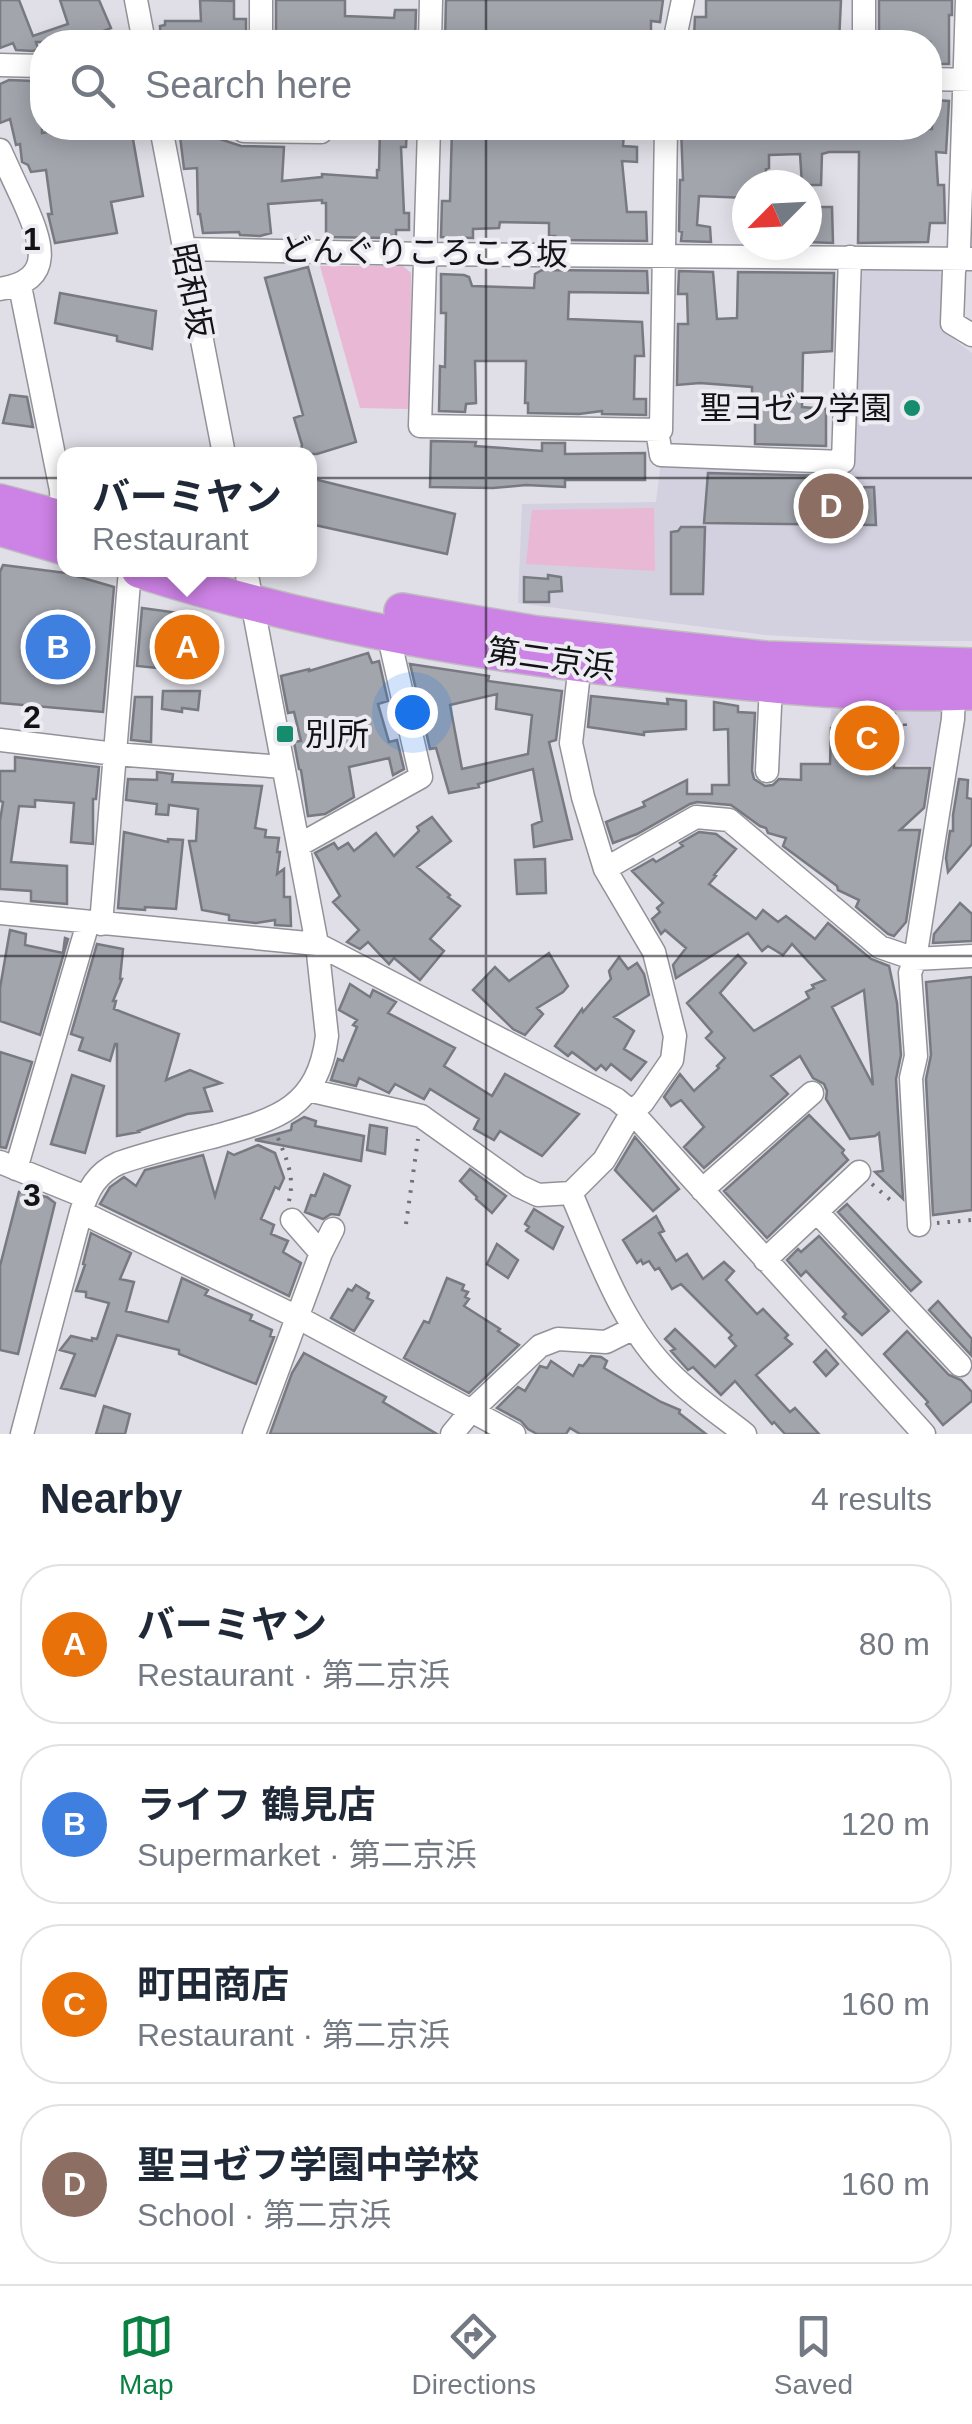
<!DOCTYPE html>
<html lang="en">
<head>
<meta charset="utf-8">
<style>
	:root { --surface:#fff; --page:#f6f6f7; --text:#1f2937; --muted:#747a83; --line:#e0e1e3; --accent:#0b8043 }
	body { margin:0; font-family:Arial,"Noto Sans JP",sans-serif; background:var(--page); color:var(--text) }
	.compass { position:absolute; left:732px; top:170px; width:90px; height:90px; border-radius:50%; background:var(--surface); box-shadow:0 5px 25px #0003; rotate:246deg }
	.you { position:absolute; left:412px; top:712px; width:35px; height:35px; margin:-25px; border:8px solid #fff; border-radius:50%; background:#1a73e8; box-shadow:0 0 0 15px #1a73e833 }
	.badge { display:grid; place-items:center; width:65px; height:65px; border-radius:50%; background:var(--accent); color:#fff; font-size:32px; font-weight:700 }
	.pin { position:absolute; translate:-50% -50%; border:5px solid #fff; box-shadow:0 2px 10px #0006 }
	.popup { position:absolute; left:57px; top:447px; width:260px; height:130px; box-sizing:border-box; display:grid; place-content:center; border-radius:20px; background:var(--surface); filter:drop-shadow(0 2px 8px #0005); font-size:32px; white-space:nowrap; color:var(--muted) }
	.popup b { font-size:38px; color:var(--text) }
	.popup::after { content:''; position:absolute; left:50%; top:100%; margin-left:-20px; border:20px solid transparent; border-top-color:var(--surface) }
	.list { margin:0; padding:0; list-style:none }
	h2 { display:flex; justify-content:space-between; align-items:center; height:130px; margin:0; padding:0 40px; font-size:42px }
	h2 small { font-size:32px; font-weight:400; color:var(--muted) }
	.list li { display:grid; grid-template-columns:65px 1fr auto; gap:30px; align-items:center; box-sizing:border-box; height:160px; margin:0 20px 20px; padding:0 20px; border:2px solid var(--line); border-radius:40px }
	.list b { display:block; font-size:38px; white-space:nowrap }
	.list p { margin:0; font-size:32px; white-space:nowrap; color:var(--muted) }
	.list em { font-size:32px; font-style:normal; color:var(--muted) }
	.icon { flex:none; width:55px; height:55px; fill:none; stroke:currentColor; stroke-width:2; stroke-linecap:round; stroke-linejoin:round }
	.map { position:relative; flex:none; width:972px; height:1434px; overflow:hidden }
	.search { position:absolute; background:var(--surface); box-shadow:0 5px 25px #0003; left:30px; right:30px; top:30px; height:110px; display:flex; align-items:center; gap:25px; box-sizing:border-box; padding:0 35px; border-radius:40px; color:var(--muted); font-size:38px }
	.sheet { height:850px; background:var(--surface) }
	nav { display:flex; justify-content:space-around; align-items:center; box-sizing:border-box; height:140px; border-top:2px solid var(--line); background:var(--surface); font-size:28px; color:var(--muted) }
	nav a { display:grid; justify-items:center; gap:5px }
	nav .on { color:var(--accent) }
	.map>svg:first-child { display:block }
</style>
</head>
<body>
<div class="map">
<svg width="972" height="1434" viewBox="0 0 972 1434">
	<rect width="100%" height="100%" fill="#e0dee6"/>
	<path fill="#d3d0df" d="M 858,269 L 937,270 L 942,274 L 944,284 L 941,330 L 972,353 L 972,641 L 877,641 L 765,635 L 518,603 L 522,504 L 656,502 L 661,462 L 850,465 Z
		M 831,709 L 943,712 L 935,766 L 829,762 Z"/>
	<path fill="#e9b8d5" d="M 320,266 L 403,266 L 411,273 L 410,409 L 360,408 Z
		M 654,508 L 655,571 L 526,564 L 532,510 Z"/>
	<path fill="#a2a5ac" stroke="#777a80" stroke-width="2.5" fill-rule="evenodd" d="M 0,0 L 19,0 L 33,36 L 68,24 L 60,0 L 99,0 L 111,28 L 77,42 L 36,42 L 38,49 L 33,51 L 16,50 L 13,43 L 0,48 Z
		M 200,0 L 234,1 L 234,19 L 246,19 L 246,42 L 161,42 L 160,26 L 165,25 L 165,21 L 201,21 Z
		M 276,0 L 345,0 L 345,16 L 394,18 L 395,10 L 416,10 L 415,42 L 359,42 L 359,38 L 315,36 L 315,42 L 276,42 Z
		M 446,0 L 663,0 L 660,22 L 651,21 L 651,42 L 445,42 Z
		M 706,0 L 841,0 L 839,42 L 731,42 L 731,37 L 694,37 L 695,17 L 706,17 Z
		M 879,0 L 952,0 L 952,15 L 949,15 L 949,64 L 930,64 L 930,42 L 879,42 Z
		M 9,80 L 34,81 L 42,106 L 42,133 L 72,128 L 131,128 L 143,196 L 111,202 L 117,233 L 55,243 L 48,214 L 52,214 L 46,170 L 31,172 L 28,165 L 22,162 L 20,144 L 16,145 L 10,119 L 0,123 L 0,84 Z
		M 933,100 L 949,101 L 946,153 L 936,152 L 938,185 L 944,185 L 945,223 L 930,223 L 928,242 L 858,243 L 859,152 L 829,152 L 822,154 L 821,185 L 802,185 L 800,154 L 769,155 L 769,168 L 766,169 L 766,185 L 747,185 L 747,198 L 699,196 L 697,225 L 710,227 L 711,242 L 681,241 L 682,232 L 679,231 L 680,180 L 683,180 L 681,128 L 763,128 L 763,133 L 798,133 L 799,128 L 932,129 Z
		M 179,128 L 205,128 L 204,134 L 241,146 L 284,147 L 282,181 L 322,177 L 322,174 L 377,178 L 377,170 L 379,170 L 380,128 L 407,128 L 406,147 L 401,147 L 404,213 L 409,213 L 409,230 L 396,230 L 396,236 L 388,236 L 388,238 L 326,237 L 326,203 L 322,203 L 322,200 L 268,204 L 271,233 L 260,236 L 240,235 L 239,232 L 203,233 L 200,214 L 198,214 L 197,168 L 184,169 Z
		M 452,128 L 512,128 L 525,129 L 525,130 L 585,131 L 585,134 L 624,134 L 623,146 L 637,147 L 637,162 L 622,161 L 627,212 L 646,212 L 647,241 L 554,240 L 555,236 L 549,236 L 549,223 L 500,222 L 499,228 L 473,229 L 473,238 L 441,237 L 442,201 L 450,201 Z
		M 807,207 L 832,207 L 833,243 L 807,242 Z
		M 308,267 L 356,442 L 317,454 L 300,454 L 302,445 L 294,418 L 303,415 L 265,278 Z
		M 542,270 L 647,271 L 648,293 L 569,292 L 568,319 L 642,322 L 644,356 L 635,356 L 634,399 L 646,399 L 646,415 L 602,414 L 602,411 L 579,414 L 528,413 L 528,403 L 525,403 L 526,361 L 475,361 L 476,403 L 466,404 L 465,412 L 439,411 L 440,366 L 445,367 L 446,313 L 441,313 L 441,274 L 464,275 L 469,277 L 472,286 L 534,288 L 535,274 Z
		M 679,271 L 713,272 L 717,319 L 737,318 L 738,272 L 834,273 L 832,351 L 803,353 L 802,407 L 826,409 L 826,446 L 755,444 L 755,400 L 752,400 L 752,387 L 700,383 L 677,385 L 678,324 L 688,324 L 687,294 L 678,294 Z
		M 60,293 L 156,311 L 152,349 L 117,341 L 117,336 L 55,323 Z
		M 10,395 L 27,397 L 33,427 L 3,423 Z
		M 431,441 L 476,442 L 475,446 L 542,451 L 542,443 L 565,443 L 565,454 L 645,453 L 645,480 L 565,480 L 565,487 L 526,485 L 493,488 L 430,487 Z
		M 708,473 L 828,476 L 828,488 L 874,487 L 876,525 L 704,523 Z
		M 310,478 L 455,514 L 447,554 L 310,524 Z
		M 681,527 L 705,527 L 703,594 L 671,594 L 671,532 L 678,531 Z
		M 3,565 L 66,573 L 114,587 L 103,712 L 0,703 L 0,572 Z
		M 548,575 L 561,577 L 562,591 L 549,592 L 549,602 L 524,602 L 524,577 L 548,579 Z
		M 142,608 L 179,613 L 178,642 L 170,641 L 167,669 L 137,666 Z
		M 368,653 L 372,663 L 379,661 L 388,701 L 378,704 L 389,742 L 397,740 L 404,769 L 393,775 L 389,758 L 349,767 L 354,797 L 325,814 L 308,816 L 301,770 L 299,769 L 294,742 L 301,741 L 294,712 L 288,713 L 281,676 L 309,669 L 309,671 Z
		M 410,664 L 489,676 L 488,681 L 562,691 L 556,740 L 549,742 L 572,839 L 534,847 L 532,825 L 542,821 L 533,769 L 478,784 L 479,787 L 449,793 L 436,748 L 430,749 ZM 497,694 L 496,709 L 532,715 L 528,754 L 462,769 L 450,705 Z
		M 163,691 L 200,691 L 198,710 L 182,708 L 182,712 L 162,709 Z
		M 591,696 L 668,704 L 667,699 L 686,701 L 686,729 L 644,732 L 644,735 L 588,727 Z
		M 135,697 L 152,697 L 151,742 L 131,740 Z
		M 714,702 L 738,706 L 738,712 L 755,713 L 752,771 L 754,779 L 765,786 L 773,785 L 779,779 L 801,780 L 801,764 L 830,764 L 831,728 L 837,728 L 837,723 L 842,723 L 842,711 L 895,714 L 894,768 L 930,768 L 924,808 L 900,830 L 920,830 L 906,922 L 894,936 L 888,934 L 856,907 L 859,900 L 838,890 L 837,886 L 783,846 L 786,838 L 768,833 L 766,828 L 760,826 L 731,805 L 697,802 L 690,804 L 637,834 L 613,843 L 606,822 L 645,806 L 643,802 L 687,780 L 687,794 L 712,794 L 712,785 L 729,785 L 728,729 L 714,730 Z
		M 15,757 L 99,767 L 96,799 L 93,799 L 93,844 L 71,842 L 74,803 L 35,800 L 35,807 L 19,806 L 11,862 L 67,866 L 67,904 L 31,901 L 31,891 L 0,889 L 0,821 L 3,802 L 0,801 L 0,771 L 15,771 Z
		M 157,772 L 173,774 L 172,782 L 262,786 L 255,828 L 266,830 L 265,837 L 279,838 L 277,852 L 280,852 L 277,874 L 284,869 L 284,897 L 290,897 L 291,926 L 275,925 L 275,920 L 256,923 L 229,920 L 229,915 L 202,910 L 189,841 L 196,841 L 198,809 L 169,805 L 168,815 L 156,814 L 157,804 L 126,800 L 128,779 L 157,780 Z
		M 959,779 L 968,780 L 967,798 L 972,799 L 972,844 L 948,872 L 946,858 L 950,831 L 953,831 L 953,815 Z
		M 432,817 L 451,841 L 417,867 L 450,895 L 448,897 L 460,906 L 430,939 L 444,951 L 420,980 L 394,958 L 389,964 L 368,942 L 360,949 L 347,942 L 359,930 L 333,902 L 340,896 L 315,853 L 334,843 L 338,849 L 348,843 L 354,851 L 376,833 L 394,856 L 419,831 L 417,827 Z
		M 124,832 L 168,842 L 168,839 L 183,840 L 176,909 L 145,907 L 145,910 L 118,908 Z
		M 699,832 L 716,834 L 736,849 L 714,875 L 716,876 L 709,884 L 756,919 L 763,910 L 778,922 L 786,916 L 815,939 L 828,923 L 871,959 L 889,966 L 897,1003 L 901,1055 L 896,1079 L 903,1199 L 875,1172 L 883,1171 L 879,1133 L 875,1136 L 850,1139 L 826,1099 L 827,1091 L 824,1084 L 813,1078 L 800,1056 L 771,1076 L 788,1094 L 704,1168 L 684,1147 L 704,1127 L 681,1100 L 671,1106 L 664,1097 L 680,1074 L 694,1091 L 719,1068 L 717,1066 L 725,1058 L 706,1038 L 712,1032 L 687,1003 L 738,955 L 746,963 L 720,993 L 754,1031 L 809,998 L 806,992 L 814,988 L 812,985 L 825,980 L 792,944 L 783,955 L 768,946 L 762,951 L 748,933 L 676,978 L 673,965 L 686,948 L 665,930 L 661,934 L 652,919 L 660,912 L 657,908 L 663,903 L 632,871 L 653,859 L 656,862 L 683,846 L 680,843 ZM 864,990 L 873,1085 L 832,1007 Z
		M 545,859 L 546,893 L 517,894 L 515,860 Z
		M 960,903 L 972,914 L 972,941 L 933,943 L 934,934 Z
		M 10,930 L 26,934 L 25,945 L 63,953 L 65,938 L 68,939 L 40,1035 L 0,1021 L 0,988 Z
		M 97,944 L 123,949 L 120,979 L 122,979 L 113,1001 L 116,1001 L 114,1009 L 179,1034 L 166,1080 L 190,1070 L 221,1083 L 204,1088 L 212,1111 L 187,1114 L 138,1131 L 139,1132 L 117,1136 L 117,1044 L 115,1044 L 110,1061 L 79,1050 L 83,1038 L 71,1034 Z
		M 549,953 L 568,986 L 563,992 L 537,1008 L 543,1014 L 525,1035 L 513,1029 L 473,990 L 495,967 L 509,981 Z
		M 619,957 L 628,969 L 637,963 L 644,974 L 649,995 L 614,1017 L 634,1031 L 624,1049 L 646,1062 L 631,1080 L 611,1064 L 606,1070 L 601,1065 L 596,1070 L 572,1052 L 568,1056 L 555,1046 L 582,1009 L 583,1012 L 611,979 L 609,971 Z
		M 972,977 L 972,1210 L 933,1215 L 926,1079 L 931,1055 L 926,982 Z
		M 350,984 L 370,997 L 373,990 L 396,1002 L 388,1013 L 455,1048 L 444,1066 L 492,1096 L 505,1074 L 579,1114 L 542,1156 L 500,1131 L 494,1140 L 474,1129 L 479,1119 L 430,1089 L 424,1099 L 395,1084 L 389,1093 L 359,1078 L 356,1086 L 331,1080 L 338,1059 L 343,1061 L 357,1027 L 353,1025 L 357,1020 L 339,1010 Z
		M 0,1052 L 32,1062 L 6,1148 L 0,1147 Z
		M 72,1075 L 104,1086 L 85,1153 L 51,1144 Z
		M 809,1115 L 844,1150 L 842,1153 L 848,1160 L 767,1238 L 724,1191 Z
		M 304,1117 L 316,1121 L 315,1126 L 364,1136 L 361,1161 L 255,1140 L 291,1130 L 292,1124 Z
		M 370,1125 L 387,1128 L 385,1154 L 367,1150 Z
		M 635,1137 L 679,1189 L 653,1211 L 615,1170 Z
		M 258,1145 L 275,1153 L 284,1178 L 279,1189 L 275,1187 L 261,1219 L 274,1225 L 271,1234 L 288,1241 L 283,1252 L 301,1263 L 289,1296 L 100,1204 L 110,1187 L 124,1177 L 136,1186 L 145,1170 L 203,1155 L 215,1196 L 228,1152 L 234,1155 Z
		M 470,1169 L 506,1196 L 492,1213 L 476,1199 L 477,1197 L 460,1181 Z
		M 324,1174 L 350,1186 L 339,1215 L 331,1214 L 323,1219 L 305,1212 L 311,1195 L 315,1196 Z
		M 19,1192 L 47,1197 L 55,1203 L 18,1354 L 0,1350 L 0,1266 Z
		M 847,1204 L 921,1282 L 911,1291 L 838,1212 Z
		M 534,1209 L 563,1227 L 553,1249 L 526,1231 L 529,1227 L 525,1224 Z
		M 656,1216 L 664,1231 L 659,1233 L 676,1261 L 687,1254 L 703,1279 L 724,1262 L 734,1271 L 726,1280 L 757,1314 L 763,1309 L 788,1335 L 785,1338 L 792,1344 L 756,1375 L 790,1412 L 795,1408 L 819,1434 L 785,1434 L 774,1422 L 772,1424 L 735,1381 L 721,1395 L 693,1367 L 688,1370 L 671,1351 L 675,1349 L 665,1339 L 675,1329 L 715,1367 L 736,1346 L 729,1338 L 732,1335 L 681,1284 L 672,1289 L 659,1268 L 655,1270 L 649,1261 L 643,1264 L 641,1260 L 637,1263 L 623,1240 Z
		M 91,1233 L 131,1253 L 120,1279 L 134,1282 L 126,1311 L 168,1322 L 182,1278 L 208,1290 L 205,1295 L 252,1315 L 250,1320 L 272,1330 L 270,1336 L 274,1337 L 256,1384 L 179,1354 L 179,1350 L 117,1335 L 95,1396 L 61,1388 L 75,1354 L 60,1350 L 71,1336 L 92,1341 L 92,1338 L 97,1339 L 109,1303 L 86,1297 L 86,1292 L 76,1291 L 85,1265 L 83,1264 Z
		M 819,1236 L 889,1311 L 862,1335 L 843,1317 L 846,1314 L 806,1271 L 801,1276 L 787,1260 L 798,1249 L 801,1252 Z
		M 497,1244 L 518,1260 L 508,1278 L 487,1264 Z
		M 447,1278 L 464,1285 L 462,1290 L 468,1292 L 465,1297 L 469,1299 L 464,1306 L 500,1329 L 498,1331 L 519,1345 L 469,1393 L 404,1358 L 424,1321 L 429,1323 Z
		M 356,1285 L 369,1293 L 367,1298 L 373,1301 L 354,1331 L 331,1318 L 348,1289 L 352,1291 Z
		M 938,1301 L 972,1339 L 971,1355 L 929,1310 Z
		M 907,1331 L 949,1375 L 961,1380 L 972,1392 L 972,1401 L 943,1425 L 926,1404 L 928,1402 L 884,1354 Z
		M 826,1350 L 838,1364 L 826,1376 L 814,1362 Z
		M 304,1353 L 386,1397 L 383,1402 L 437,1434 L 270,1434 L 292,1373 Z
		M 591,1356 L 601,1357 L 607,1361 L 604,1368 L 661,1402 L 680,1410 L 679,1413 L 706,1434 L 580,1434 L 570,1428 L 566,1434 L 537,1434 L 528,1429 L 521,1421 L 497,1408 L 518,1387 L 525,1391 L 540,1366 L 547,1368 L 551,1361 L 573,1376 L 579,1365 L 583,1366 Z
		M 104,1406 L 130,1414 L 125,1434 L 96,1434 Z"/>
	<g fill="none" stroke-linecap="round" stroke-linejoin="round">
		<g stroke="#939299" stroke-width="25">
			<path id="minor" d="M 136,0 L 144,42
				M 864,0 L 864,42
				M 967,0 L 959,249 L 954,271 L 952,323 L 972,335
				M 261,42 L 261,0
				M 430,42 L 431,0
				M 674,42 L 683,0
				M 0,65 L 42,66
				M 930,79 L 972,80
				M 161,128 L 224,454
				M 429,128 L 420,426 L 661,430 L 666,128
				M 244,131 L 321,132 L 321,128
				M 0,150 C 8,168 16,185 24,202 C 41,241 57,280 0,289
				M 184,249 L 426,254 L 972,259
				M 20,286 L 61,490 L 62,519
				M 657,430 L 661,455 L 843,462 L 850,257
				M 0,740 L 115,754 L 283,767
				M 767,771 L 771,685
				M 299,845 L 421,777 L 388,633
				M 605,869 L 696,817 L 729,820 L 880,947 L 915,959 L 972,956
				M 0,913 L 317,944 L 616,1099 L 632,1112 L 924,1434
				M 101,924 L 130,570
				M 308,1090 L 421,1116 L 519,1186 L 538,1195 L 571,1193 L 604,1160 L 632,1112 L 643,1102 L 672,1060 L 675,1036 L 654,952 L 605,869 L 583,797 L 571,743 L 580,664
				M 0,1162 L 86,1197
				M 16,1169 L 88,923
				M 702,1190 L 812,1093
				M 571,1193 C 598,1256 622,1327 672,1375 C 694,1397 721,1415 745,1434
				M 81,1212 L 297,1317 L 514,1434
				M 817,1212 L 960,1365
				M 292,1220 L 321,1253
				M 919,1225 L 911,1078 L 916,1056 L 910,973 L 915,959 L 953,719 L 954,693
				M 765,1260 L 859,1172
				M 22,1434 L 81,1212 C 88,1189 97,1173 119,1163 C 151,1152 184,1144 216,1136 C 277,1119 318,1108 327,1036 L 317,944 L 246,570
				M 254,1434 L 321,1253 L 333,1229
				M 452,1434 L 471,1411 L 540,1346 L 558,1339 L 606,1342 L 634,1328"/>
		</g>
		<g stroke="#bdbdbd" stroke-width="38">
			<path id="highway" d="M 0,502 L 64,519
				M 0,528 L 64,547
				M 139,570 C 316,627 500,657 684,676 C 779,686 876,696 972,692
				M 402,611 L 537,634 L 766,659 L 972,666"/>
		</g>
		<path stroke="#717074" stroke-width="4" stroke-dasharray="2.5 8" stroke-linecap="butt" d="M 897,718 L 897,728 L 905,729 L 905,721
			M 278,1138 C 287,1160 295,1177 289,1201
			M 872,1184 L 895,1204
			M 937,1223 L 972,1220
			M 406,1224 L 418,1139"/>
		<use href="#minor" stroke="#fff" stroke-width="22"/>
		<use href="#highway" stroke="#cd82e5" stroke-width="35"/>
	</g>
	<path fill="none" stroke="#131315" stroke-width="2.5" stroke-opacity="0.55" d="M 486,0 L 486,42M 486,128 L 486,1434M 0,478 L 972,478M 0,956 L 972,956"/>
	<g fill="#168c6e" stroke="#edecf3" stroke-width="4">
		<circle cx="912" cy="408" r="10"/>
		<rect x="275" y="724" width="20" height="20" rx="5"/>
	</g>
	<g text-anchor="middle" stroke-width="8" stroke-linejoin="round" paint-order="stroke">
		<g font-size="32" fill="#131315" stroke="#edecf3">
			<text transform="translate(424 252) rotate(1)" y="11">どんぐりころころ坂</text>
			<text transform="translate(192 291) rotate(79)" y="11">昭和坂</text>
			<text transform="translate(551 659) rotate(8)" y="11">第二京浜</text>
		</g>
		<g font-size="32" fill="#131315" stroke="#edecf3" text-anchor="end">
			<text x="892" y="419">聖ヨゼフ学園</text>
			<text x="305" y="745" text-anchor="start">別所</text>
		</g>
	</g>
	<g font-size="32" text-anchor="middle" font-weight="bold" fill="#131315" stroke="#edecf3" stroke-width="8" stroke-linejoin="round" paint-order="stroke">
		<text x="32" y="250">1</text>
		<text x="32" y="728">2</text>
		<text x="32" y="1206">3</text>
	</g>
</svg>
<svg class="compass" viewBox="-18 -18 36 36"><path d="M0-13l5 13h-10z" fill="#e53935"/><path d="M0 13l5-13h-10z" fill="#747a83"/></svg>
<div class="you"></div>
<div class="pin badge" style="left:187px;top:647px;background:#e8710a">A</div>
<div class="popup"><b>バーミヤン</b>Restaurant</div>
<div class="pin badge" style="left:58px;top:647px;background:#3f7fe0">B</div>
<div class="pin badge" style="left:867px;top:738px;background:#e8710a">C</div>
<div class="pin badge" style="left:831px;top:506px;background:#8d6e63">D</div>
<div class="search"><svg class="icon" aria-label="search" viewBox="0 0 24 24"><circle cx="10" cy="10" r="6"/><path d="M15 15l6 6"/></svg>Search here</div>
</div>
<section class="sheet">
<h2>Nearby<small>4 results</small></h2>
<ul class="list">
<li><span class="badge" style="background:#e8710a">A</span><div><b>バーミヤン</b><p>Restaurant · 第二京浜</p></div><em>80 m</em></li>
<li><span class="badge" style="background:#3f7fe0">B</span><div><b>ライフ 鶴見店</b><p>Supermarket · 第二京浜</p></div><em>120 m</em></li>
<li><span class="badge" style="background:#e8710a">C</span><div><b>町田商店</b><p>Restaurant · 第二京浜</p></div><em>160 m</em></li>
<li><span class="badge" style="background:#8d6e63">D</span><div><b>聖ヨゼフ学園中学校</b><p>School · 第二京浜</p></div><em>160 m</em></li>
</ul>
</section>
<nav>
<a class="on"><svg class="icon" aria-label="map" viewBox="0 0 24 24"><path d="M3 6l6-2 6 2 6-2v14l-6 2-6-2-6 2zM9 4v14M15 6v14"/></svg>Map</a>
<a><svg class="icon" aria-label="directions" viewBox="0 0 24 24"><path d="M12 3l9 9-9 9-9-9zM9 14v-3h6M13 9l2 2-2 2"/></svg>Directions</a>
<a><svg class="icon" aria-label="saved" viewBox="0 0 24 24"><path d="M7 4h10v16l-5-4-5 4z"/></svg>Saved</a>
</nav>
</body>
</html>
